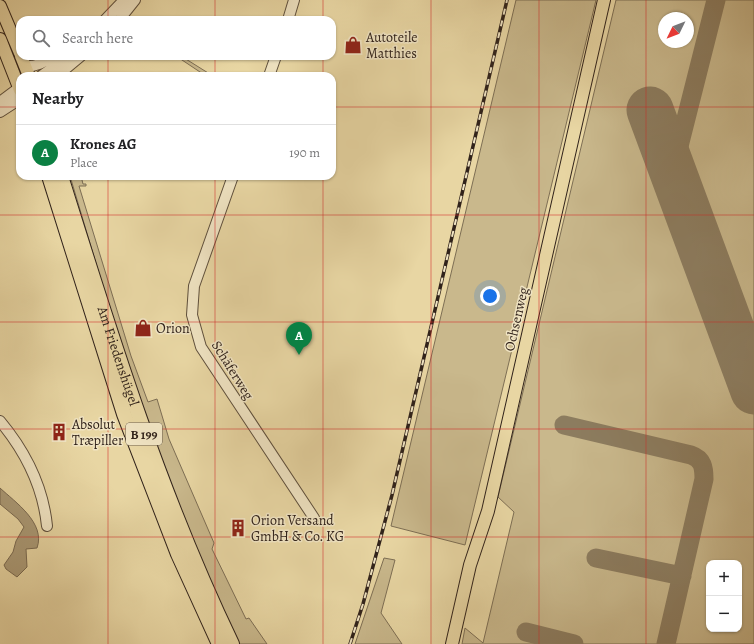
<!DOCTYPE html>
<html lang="en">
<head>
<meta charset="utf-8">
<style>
	:root { --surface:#fff; --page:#f6f6f6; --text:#202124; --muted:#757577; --line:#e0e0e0; --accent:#0b8043 }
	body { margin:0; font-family:Alegreya,serif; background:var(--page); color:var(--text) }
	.controls { position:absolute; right:12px; bottom:12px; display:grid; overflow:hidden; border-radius:8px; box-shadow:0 1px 3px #0004 }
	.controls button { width:36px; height:36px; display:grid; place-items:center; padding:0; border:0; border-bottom:1px solid var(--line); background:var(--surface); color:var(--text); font:20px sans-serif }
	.compass { position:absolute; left:658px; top:12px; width:36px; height:36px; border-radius:50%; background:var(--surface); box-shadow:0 1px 3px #0004; rotate:227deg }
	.you { position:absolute; left:490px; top:296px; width:14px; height:14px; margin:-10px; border:3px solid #fff; border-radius:50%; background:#1a73e8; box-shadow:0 0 0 6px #1a73e833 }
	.badge { display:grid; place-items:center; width:26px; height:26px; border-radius:50%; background:var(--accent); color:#fff; font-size:13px; font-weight:700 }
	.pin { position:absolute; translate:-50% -33px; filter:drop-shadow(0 1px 2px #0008) }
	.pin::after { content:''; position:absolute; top:21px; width:14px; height:12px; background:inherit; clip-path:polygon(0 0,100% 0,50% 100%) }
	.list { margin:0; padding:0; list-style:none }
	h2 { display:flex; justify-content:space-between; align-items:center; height:52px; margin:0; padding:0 16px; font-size:17px }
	h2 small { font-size:13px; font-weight:400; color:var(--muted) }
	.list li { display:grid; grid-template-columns:26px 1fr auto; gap:12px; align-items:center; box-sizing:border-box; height:56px; padding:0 16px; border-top:1px solid var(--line) }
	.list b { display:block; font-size:15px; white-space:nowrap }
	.list p { margin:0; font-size:13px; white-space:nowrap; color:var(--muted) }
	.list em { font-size:13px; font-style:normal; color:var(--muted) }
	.icon { flex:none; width:22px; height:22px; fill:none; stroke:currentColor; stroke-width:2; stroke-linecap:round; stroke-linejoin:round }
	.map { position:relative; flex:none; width:754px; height:644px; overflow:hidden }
	.search { position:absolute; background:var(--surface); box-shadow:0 1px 3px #0004; left:16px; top:16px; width:320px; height:44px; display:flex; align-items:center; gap:10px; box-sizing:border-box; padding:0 14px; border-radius:12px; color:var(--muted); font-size:15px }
	.panel { position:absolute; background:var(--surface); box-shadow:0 1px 3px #0004; left:16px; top:72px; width:320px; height:108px; border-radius:12px }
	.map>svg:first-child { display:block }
</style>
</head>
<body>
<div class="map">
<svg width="754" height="644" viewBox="0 0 754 644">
	<rect width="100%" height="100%" fill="#e8d6a3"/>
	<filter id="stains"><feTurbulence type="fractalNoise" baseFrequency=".005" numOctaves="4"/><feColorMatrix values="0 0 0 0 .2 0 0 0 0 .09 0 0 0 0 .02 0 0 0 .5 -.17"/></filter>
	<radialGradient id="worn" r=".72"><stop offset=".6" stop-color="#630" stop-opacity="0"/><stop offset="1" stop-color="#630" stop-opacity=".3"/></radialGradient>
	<path fill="#c9b88c" stroke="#7d6e54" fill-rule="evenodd" d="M 516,0 L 596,0 L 465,545 L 391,526 Z
		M 616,0 L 754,0 L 754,644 L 462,644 L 465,628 L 483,643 L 514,512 L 498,497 ZM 664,18 L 688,18 L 688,42 L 664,42 ZM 709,563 L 739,563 L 739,629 L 709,629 Z
		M 176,56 L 181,56 L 213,76 L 206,76 Z
		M 70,176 L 81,176 L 83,184 L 86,184 L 86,186 L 79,186 L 131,356 L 148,402 L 157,399 L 169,439 L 214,543 L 212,549 L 246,619 L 249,618 L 267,644 L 238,644 L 187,528 L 122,351 Z
		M 384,558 L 395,560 L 381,613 L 402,644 L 355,644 Z"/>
	<path fill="#aa9975" stroke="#7a6a51" d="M 0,488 C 15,502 46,523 37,548 L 26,549 L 27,567 L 17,577 L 6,569 L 4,565 L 13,552 L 16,541 L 24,527 L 18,519 L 0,504 Z"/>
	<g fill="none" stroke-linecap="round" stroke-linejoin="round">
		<path stroke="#8c7c5f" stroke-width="19" d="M 673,170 L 716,0
			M 564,425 L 691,455 C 703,459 704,468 704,479 L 666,644
			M 596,558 L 682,576
			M 526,632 L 574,644"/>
		<path stroke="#8c7c5f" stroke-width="47" d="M 650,110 L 754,391"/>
		<g stroke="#5f503d" stroke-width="12">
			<path id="minor" d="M 105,20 L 124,0
				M 119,20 L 135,0
				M 288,20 L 294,0
				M 25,66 C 37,67 44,62 53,56
				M 41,76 L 69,56
				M 57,76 L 81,56
				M 269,76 L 276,56
				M 0,102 L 20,87
				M 0,112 L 20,99
				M 233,176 L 194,286 L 192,315 L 201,347 L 314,518
				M 0,421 C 25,451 43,486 47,526"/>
		</g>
		<g stroke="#31231b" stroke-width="14">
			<path id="major" d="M 0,6 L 20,53
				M 0,39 L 20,90
				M 21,56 L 29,76
				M 452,644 L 470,565 L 488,511 L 604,0"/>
		</g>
		<g stroke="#31231b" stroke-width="16">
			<g id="highway">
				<path d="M 49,176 L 124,414 L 178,554 L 219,644"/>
				<path id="s1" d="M 61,176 C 111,336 159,492 232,644"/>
			</g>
		</g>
		<use href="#minor" stroke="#f0e4c3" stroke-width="10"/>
		<use href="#major" stroke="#e8d6a3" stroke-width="12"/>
		<use href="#highway" stroke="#e8d6a3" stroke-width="14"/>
		<g stroke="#31231b" stroke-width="3.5">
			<path id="rail" d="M 350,644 L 363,604 L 392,495 L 507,0"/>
		</g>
		<use href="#rail" stroke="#f0e4c3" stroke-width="2" stroke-dasharray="6" stroke-linecap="butt"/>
	</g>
	<path fill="none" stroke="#d62828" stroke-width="1" stroke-opacity="0.55" d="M 108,0 L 108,20M 215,0 L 215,20M 323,0 L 323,20M 431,0 L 431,644M 539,0 L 539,644M 646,0 L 646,644M 108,56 L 108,76M 215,56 L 215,76M 323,56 L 323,76M 0,107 L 20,107M 332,107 L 754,107M 108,176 L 108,644M 215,176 L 215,644M 323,176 L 323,644M 0,215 L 754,215M 0,322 L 754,322M 0,429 L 754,429M 0,537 L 754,537"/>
	<defs>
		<g id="shop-bare" transform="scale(1.38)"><path d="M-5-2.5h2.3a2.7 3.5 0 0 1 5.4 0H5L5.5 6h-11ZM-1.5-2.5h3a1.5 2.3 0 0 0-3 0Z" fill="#8f2418" stroke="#f0e4c3" stroke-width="2.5" paint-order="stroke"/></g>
		<g id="building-bare" transform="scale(1.38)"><path d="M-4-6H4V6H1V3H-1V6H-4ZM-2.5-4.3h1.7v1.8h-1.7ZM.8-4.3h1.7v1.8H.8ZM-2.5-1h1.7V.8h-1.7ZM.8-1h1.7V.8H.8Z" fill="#8f2418" stroke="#f0e4c3" stroke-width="2.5" paint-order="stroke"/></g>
	</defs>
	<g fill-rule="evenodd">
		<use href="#shop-bare" x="353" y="45"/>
		<use href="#shop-bare" x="143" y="328"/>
		<use href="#building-bare" x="59" y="432"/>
		<use href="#building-bare" x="238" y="528"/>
	</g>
	<g text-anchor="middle" stroke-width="3" stroke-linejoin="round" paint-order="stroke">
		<rect fill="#f0e4c3" stroke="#6a5d4d" stroke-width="1" x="126" y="423" width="36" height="22" rx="3"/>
		<g font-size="13" font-weight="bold" fill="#31231b">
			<text x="144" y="439">B 199</text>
		</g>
		<g font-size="14" fill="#31231b" stroke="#f0e4c3" text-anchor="start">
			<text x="366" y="42">Autoteile<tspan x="366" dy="16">Matthies</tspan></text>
			<text x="156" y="333">Orion</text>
			<text x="72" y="429">Absolut<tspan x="72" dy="16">Træpiller</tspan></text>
			<text x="251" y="525">Orion Versand<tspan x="251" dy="16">GmbH &amp; Co. KG</tspan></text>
		</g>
		<g font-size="14" fill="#31231b" stroke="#f0e4c3">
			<text transform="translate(516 319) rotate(-77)" y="5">Ochsenweg</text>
			<text dy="5" stroke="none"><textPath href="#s1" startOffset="189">Am Friedenshügel</textPath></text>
			<text transform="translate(233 370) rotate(58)" y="5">Schäferweg</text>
		</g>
	</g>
	<rect width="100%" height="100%" filter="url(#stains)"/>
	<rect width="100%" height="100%" fill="url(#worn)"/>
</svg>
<div class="controls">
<button>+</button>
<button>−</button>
</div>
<svg class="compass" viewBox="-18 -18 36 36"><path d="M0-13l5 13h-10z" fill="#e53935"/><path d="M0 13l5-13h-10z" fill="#757577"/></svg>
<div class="you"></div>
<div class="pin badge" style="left:299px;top:355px">A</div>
<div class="search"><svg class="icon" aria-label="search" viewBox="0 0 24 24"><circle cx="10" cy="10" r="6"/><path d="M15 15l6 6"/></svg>Search here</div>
<section class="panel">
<h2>Nearby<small></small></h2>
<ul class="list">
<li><span class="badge">A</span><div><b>Krones AG</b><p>Place</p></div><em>190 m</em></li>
</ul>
</section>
</div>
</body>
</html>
